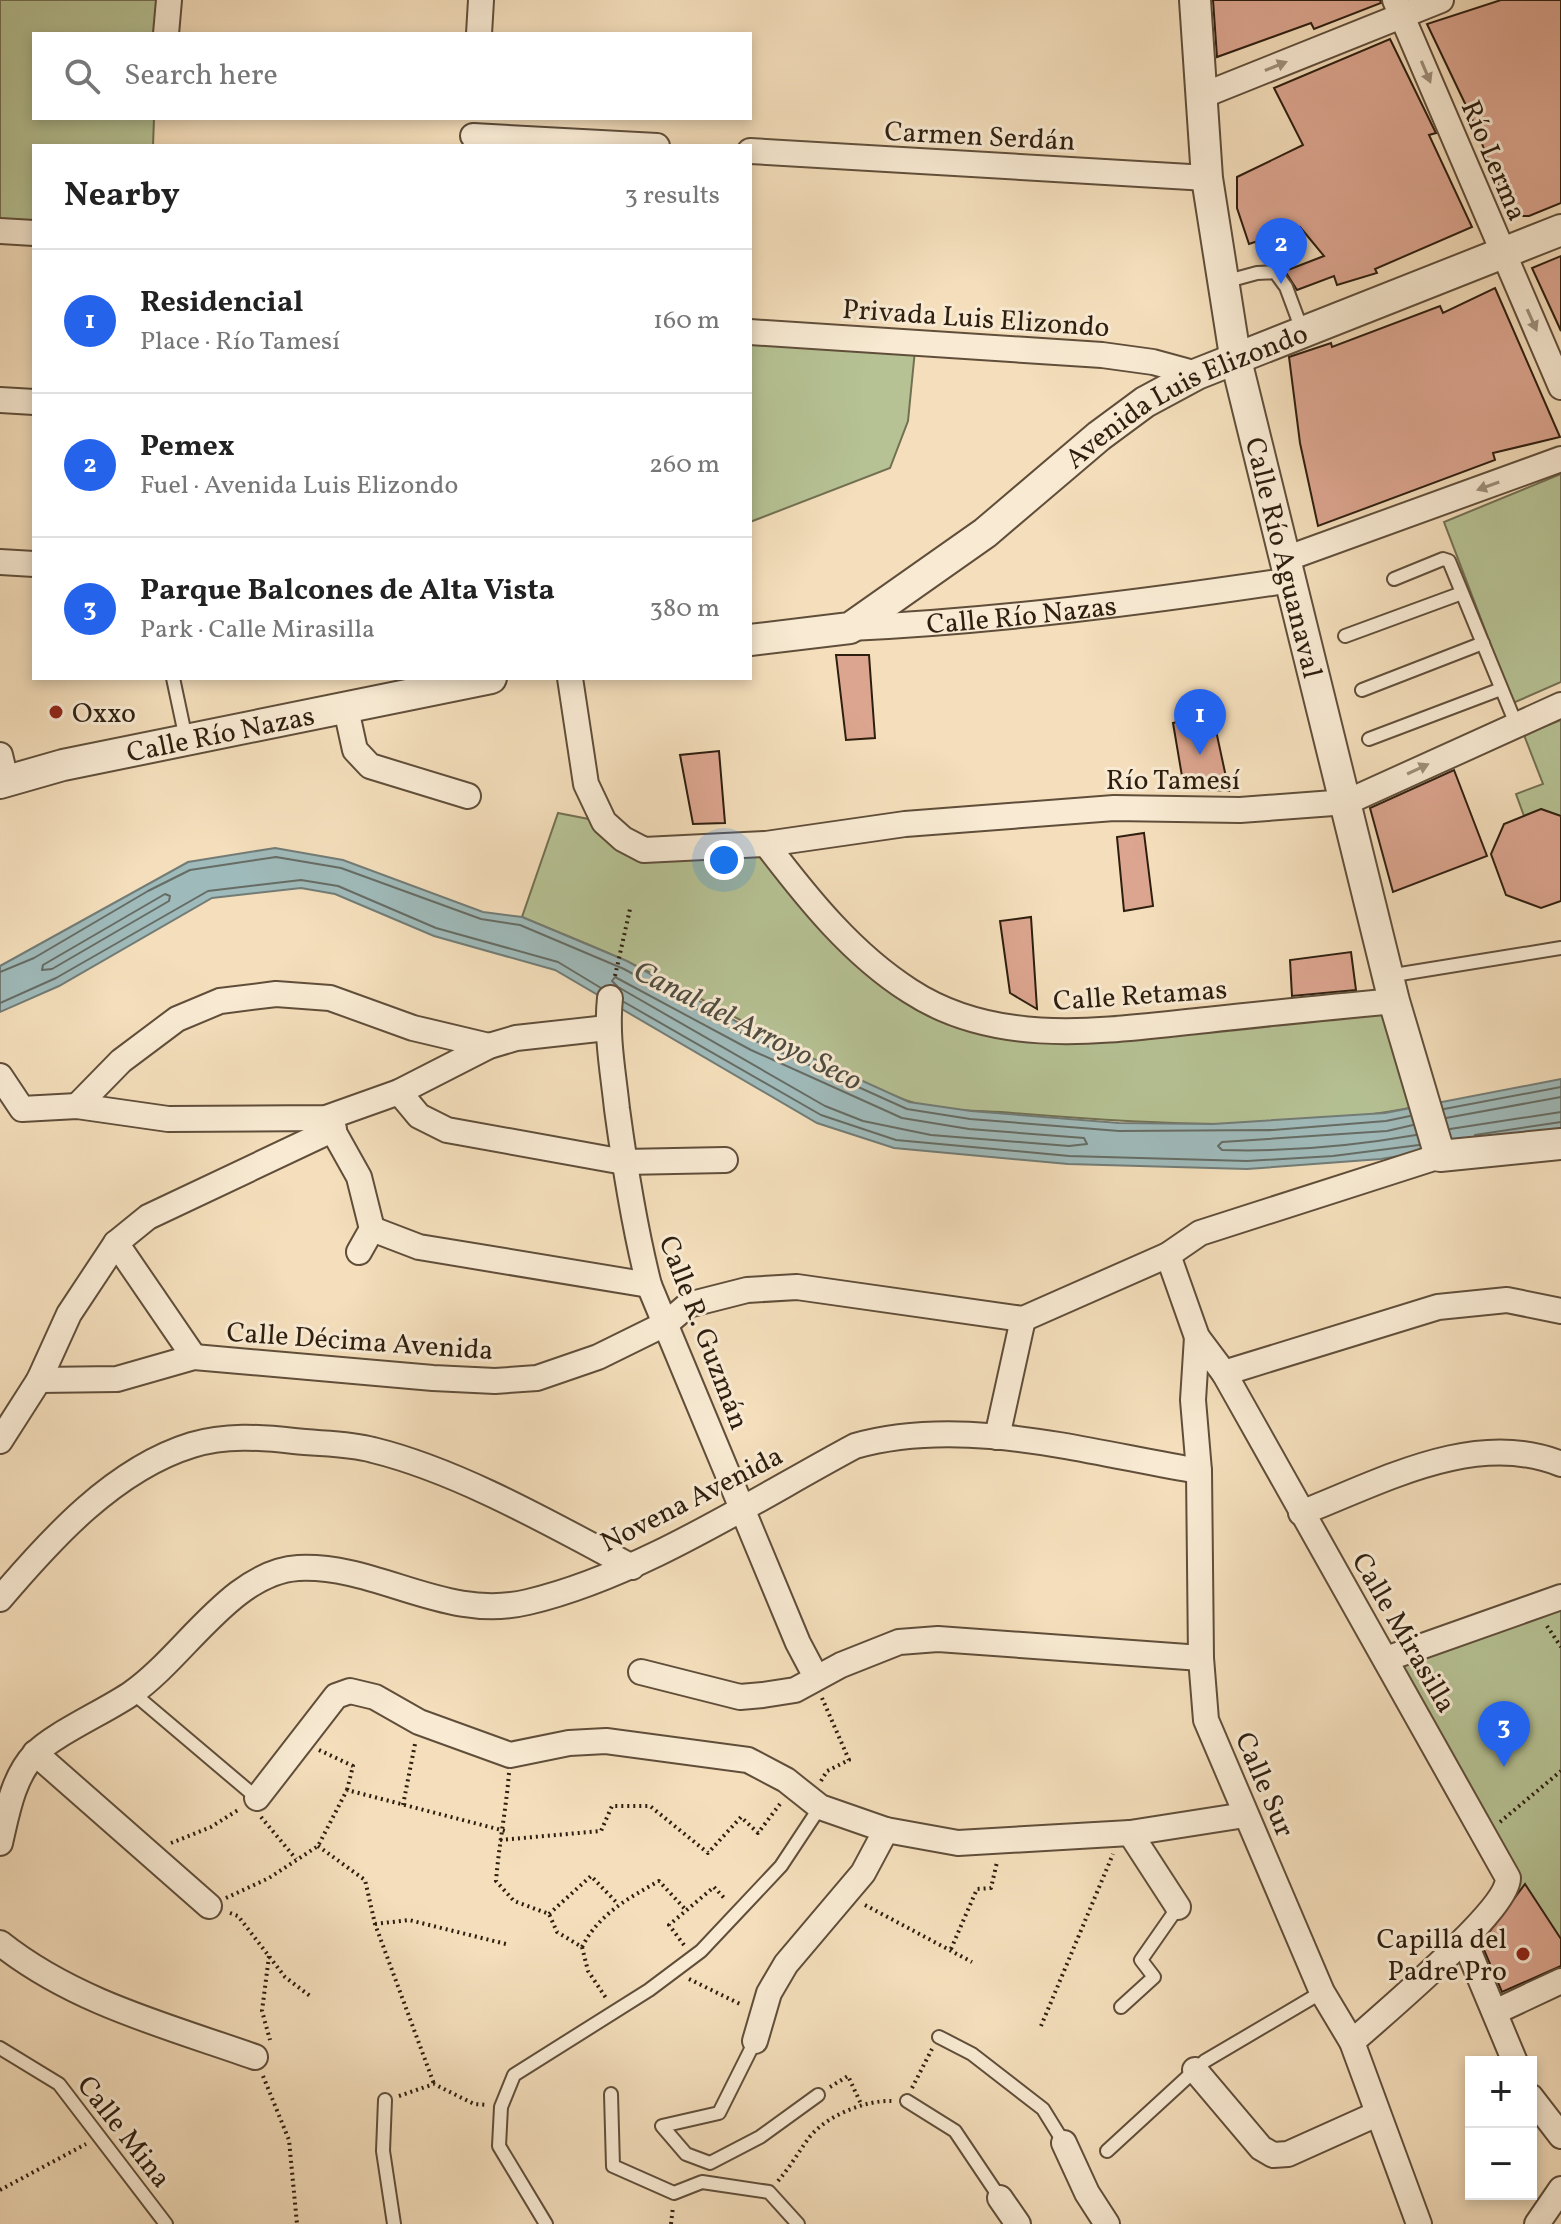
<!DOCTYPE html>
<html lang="en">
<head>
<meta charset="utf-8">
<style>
	:root { --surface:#fff; --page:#f2f2f2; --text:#222; --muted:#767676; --line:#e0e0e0; --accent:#2563eb }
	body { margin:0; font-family:Vollkorn,serif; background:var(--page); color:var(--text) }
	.controls { position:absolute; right:24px; bottom:24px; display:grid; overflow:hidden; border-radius:0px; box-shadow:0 4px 12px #0003 }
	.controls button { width:72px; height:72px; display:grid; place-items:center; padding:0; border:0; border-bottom:2px solid var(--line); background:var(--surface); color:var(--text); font:40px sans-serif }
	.you { position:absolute; left:724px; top:860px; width:28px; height:28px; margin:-20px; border:6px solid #fff; border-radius:50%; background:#1a73e8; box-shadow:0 0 0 12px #1a73e833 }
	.badge { display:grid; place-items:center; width:52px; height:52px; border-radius:50%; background:var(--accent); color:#fff; font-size:26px; font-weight:700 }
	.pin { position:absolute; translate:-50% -66px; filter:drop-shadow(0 2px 4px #0008) }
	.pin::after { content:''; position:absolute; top:42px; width:28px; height:24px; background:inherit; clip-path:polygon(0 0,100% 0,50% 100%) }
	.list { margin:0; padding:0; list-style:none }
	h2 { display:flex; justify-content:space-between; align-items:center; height:104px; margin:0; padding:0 32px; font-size:34px }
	h2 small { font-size:26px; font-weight:400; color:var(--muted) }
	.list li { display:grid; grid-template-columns:52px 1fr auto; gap:24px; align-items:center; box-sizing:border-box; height:144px; padding:0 32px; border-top:2px solid var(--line) }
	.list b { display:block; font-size:30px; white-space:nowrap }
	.list p { margin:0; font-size:26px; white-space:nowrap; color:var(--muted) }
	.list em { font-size:26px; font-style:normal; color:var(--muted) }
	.icon { flex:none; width:44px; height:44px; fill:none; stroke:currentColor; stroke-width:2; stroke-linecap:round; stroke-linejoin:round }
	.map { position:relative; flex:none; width:1561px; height:2224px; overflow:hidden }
	.search { position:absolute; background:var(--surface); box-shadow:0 4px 12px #0003; left:32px; top:32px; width:720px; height:88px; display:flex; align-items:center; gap:20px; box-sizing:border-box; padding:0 28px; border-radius:0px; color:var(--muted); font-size:30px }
	.panel { position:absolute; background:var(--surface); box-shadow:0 4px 12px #0003; left:32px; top:144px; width:720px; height:536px; border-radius:0px }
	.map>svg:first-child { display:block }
</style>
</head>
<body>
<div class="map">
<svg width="1561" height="2224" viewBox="0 0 1561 2224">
	<rect width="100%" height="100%" fill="#f4debb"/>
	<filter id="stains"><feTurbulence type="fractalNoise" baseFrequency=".0025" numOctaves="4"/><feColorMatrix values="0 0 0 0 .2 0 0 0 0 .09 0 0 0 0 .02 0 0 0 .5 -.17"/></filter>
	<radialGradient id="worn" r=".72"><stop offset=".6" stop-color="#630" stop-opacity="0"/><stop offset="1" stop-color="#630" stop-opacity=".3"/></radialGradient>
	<path fill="#b6c294" stroke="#727052" stroke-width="2" d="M 0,0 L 165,0 L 161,34 L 34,34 L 34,118 L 154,118 L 153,146 L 34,146 L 34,235 L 0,233 Z
		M 750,337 L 915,350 L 908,421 L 890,468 L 750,522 Z
		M 1561,474 L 1561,682 L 1513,703 L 1444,522 Z
		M 1561,720 L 1561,816 L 1541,809 L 1524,816 L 1516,794 L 1543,784 L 1524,735 Z
		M 558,813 L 604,822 L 623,839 L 766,844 L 913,993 L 1023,1030 L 1394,1001 L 1424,1105 C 1290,1134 1149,1124 1013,1113 C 978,1110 938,1112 905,1100 C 808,1063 722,1006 628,962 C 594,946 557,932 522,917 Z
		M 1561,1597 L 1561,1943 L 1507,1875 L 1386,1659 Z"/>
	<path fill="#9fbaba" stroke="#727c76" stroke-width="2" d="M 275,848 L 343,860 L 483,912 L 522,917 L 627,961 L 759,1034 L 909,1102 L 971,1111 L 1119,1123 L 1213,1124 L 1385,1113 L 1561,1079 L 1561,1129 L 1381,1159 L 1247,1169 L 1068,1164 L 894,1148 L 817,1123 L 555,970 L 434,936 L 335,894 L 301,888 L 212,898 L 59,986 L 0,1012 L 0,966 L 188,862 Z"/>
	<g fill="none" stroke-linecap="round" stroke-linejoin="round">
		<path stroke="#666c64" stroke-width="2" d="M 165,894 L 170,896 L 169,901 L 52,969 L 42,970 L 43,965 Z
			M 0,972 L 34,958 L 148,891 L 190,870 L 276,857 L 341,868 L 481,919 L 520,925 L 624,969 L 756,1041 L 907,1109 L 970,1119 L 1119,1131 L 1273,1130 L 1386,1121 L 1410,1116
			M 617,986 L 612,981 L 615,977 L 751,1050 L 902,1118 L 969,1129 L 1084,1138 L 1087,1144 L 1069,1146 L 931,1135 L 863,1121 L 825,1106 L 618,987
			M 624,1002 L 821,1115 L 896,1140 L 1069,1156 L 1247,1161 L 1333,1156 L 1419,1145
			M 0,1003 L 56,978 L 208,891 L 301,880 L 338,886 L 436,928 L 558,962 L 601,988
			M 1444,1109 L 1561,1087
			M 1446,1118 L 1561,1097
			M 1413,1125 L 1387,1131 L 1222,1142 L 1218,1146 L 1222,1150 C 1286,1152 1353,1146 1416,1135
			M 1450,1129 L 1561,1112
			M 1475,1135 L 1561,1122"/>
	</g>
	<path fill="#dca58f" stroke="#2e1e0f" stroke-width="2" d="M 1213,0 L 1380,0 L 1381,3 L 1314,29 L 1311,23 L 1217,57 Z
		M 1501,0 L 1561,0 L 1561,203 L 1529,216 L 1519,216 L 1508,210 L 1471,116 L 1427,24 Z
		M 1390,39 L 1431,123 L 1436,133 L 1429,135 L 1472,227 L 1375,269 L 1377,273 L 1337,285 L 1334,276 L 1297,290 L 1285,271 L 1324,256 L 1300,227 L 1249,244 L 1237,208 L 1237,177 L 1303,145 L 1274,88 Z
		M 1561,256 L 1561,331 L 1532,268 Z
		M 1495,288 L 1560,437 L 1493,453 L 1495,460 L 1318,526 L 1300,443 L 1289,357 L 1331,343 L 1332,347 L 1440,306 L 1443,313 Z
		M 836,655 L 869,655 L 875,738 L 846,740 Z
		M 1212,712 L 1229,791 L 1184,788 L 1173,723 Z
		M 719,751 L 725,823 L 693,824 L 680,755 Z
		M 1454,770 L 1487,856 L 1393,892 L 1370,808 Z
		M 1541,809 L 1561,816 L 1561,901 L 1541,908 L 1506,895 L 1491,854 L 1504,824 Z
		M 1144,833 L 1153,906 L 1124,911 L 1117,837 Z
		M 1031,917 L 1037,1009 L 1010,993 L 1000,921 Z
		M 1351,952 L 1356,990 L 1292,996 L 1290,960 Z
		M 1525,1884 L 1561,1939 L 1561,1966 L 1502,1992 L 1481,1943 Z"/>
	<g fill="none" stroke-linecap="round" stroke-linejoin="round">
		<g stroke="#604e3a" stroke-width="16">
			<path id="service" d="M 1224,282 L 1257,273 L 1275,272 L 1286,287 L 1302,330
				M 1394,579 L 1443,559 L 1449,561 L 1516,724
				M 1345,636 L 1462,593
				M 173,678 L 186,739
				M 1362,690 L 1483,643
				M 1369,739 L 1501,689
				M 1388,976 L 1561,948
				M 133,1693 L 257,1798
				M 1121,2007 L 1154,1977 L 1141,1960 L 1178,1907
				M 939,2037 L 972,2054 L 1043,2109 L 1064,2143
				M 755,2041 L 719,2113 L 662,2126 L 686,2154 L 710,2163 L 760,2137 L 818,2095
				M 0,2048 L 59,2084 L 166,2224
				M 611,2094 L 613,2166 L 674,2193 L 702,2182 L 769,2192 L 798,2224
				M 385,2100 L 383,2151 L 394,2224
				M 907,2101 L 955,2131 L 1000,2198
				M 1107,2151 L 1205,2061 L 1322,1992
				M 546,2224 L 499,2146 L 501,2107 L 514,2075 L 649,1990 L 701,1951 L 781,1866 L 820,1807"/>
		</g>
		<g stroke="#604e3a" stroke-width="28">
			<g id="minor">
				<path d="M 1395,0 L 1561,387"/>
				<path d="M 166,34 L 169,0"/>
				<path d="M 479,34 L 481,0"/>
				<path d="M 1204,95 L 1441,0"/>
				<path d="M 473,136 L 657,146"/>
				<path d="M 750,151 L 1207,178"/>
				<path d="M 0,231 L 34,233"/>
				<path d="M 750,332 L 1102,355 L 1153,362 L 1197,374"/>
				<path d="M 0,400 L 34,402"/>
				<path d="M 1288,558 L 1561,459"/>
				<path d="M 0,562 L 34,564"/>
				<path id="s1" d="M 850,628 C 998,621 1145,602 1292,580"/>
				<path d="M 570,678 L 586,784 L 604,822 L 623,839 L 644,850 L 766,844 L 905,824 L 1114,808 L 1240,810 L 1347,802 L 1561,705"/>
				<path d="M 346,709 L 355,750 L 370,766 L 468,796"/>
				<path d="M 0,755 L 6,780"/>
				<path d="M 766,844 C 808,899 852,954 910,991 C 999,1049 1108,1030 1207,1020 C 1269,1013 1332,1007 1394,1001"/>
				<path d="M 610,998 C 606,1036 613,1071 617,1109 C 625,1168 634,1226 649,1285 L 798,1643 L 816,1677"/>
				<path d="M 0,1076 L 22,1109 L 77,1106 L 168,1119 L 326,1118 L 399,1092 L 489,1046 L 516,1038 L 607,1028"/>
				<path d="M 399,1092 L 419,1116 L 447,1130 L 624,1162 L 725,1160"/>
				<path d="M 77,1106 L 121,1061 L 177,1019 L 220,1001 L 276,994 L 330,998 L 413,1028 L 489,1046"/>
				<path d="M 326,1118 L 359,1177 L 372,1229 L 359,1252"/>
				<path d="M 372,1229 L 419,1247 L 649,1285"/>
				<path d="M 116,1243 L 194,1357"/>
				<path d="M 1168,1255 L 1197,1337 L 1224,1373 L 1508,1878 C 1508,1910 1381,2016 1352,2042"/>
				<path d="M 1197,1337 L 1193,1400 L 1199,1471 L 1201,1658 L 1206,1720 L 1322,1992 L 1352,2042 L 1419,2224"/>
				<path d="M 1224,1373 L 1438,1307 L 1507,1300 L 1561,1311"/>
				<path d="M 39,1380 L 117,1379 L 194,1357 L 433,1378 L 495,1381 L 537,1378 L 598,1357 L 667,1323 L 688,1305 L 747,1290 L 797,1287 L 1023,1319 L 1168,1255 L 1200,1233 L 1440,1156"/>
				<path d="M 997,1437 L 1023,1319"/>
				<path d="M 0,1441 L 39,1380 L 69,1314 L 116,1243 L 148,1217 L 334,1129"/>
				<path d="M 1301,1513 C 1381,1482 1475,1429 1561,1464"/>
				<path d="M 0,1599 C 51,1539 114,1469 192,1445 C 225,1435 260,1437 294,1441 C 320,1444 348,1443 373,1450 C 459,1471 553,1525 632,1567"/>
				<path d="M 1386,1659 L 1561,1597"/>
				<path d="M 641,1672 L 740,1697 L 763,1695 L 795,1690 L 841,1665 L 899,1642 L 938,1639 L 1201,1658"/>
				<path d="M 35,1753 L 209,1906"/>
				<path d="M 257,1798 L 336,1696 L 350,1691 L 375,1697 L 419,1722 L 510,1755 L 569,1743 L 606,1741 L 748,1760 L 786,1780 L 820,1807 L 886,1830 L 958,1843 L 1130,1833 L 1245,1815"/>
				<path d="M 1130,1833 L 1178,1907"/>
				<path d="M 0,1843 C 7,1813 13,1777 35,1754 C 52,1735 108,1710 132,1693 C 184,1657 232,1572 298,1568 C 378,1564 445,1622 528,1602 C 639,1576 754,1500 855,1446 C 965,1415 1089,1453 1199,1471"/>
				<path d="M 1464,1940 L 1515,2062"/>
				<path d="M 0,1943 C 74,2002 167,2026 255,2057"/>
				<path d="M 1495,2012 L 1561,1981"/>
				<path d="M 755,2041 L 769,1993 L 786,1964 L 863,1873 L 886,1830"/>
				<path d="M 1195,2070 L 1261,2148 L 1273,2155 L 1288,2154 L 1377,2114"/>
				<path d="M 1531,2097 L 1561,2136"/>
				<path d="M 1064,2143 L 1087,2193 L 1107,2224"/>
				<path d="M 1000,2198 L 1018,2224"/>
				<path d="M 1537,2224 L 1561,2189"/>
			</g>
		</g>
		<g stroke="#604e3a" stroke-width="34">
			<g id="tertiary">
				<path id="s2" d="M 1195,0 L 1207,178 L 1235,356 L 1394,1001 L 1440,1156 L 1561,1144"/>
				<path id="s3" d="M 750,640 L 850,628 L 985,533 L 1099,436 L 1145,402 L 1197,374 L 1561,230"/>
				<path id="s4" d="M 0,783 L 63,765 L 491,678"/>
			</g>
		</g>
		<path stroke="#2e1e0f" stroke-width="4" stroke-dasharray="2 4" stroke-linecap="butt" d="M 615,976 L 630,909
			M 1547,1626 L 1561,1647
			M 319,1750 L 353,1766 L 347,1790
			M 509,1773 C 506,1810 499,1844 496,1881 L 514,1901 L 549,1914 L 557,1932 L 582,1947 L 588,1971 L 606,1998
			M 821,1781 L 827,1771 L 849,1760 L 822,1698
			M 403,1805 L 415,1744
			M 261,1817 L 296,1859
			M 1500,1822 L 1561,1771
			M 500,1840 L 601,1831 L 612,1806 L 650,1806 L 708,1853 L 741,1817 L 758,1833 L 780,1804
			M 171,1843 L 211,1827 L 238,1810
			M 318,1846 L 365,1880 L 375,1924 L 434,2084
			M 226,1898 L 269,1878 L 318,1846 L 347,1790 L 505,1831
			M 865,1905 L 972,1962
			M 230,1913 L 238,1916 L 285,1977 L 310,1996
			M 549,1914 L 591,1876 L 618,1904
			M 375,1924 L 409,1920 L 506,1944
			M 684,1945 L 669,1925 L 714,1887 L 726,1900
			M 582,1947 C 599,1914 627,1899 659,1881 L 685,1909
			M 951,1949 L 977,1889 L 991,1888 L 997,1862
			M 269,1956 L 262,2011 L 270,2040
			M 689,1979 L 742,2005
			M 1041,2026 L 1113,1854
			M 263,2076 L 289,2140 L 297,2224
			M 830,2087 L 848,2076 L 862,2106
			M 912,2088 L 932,2049
			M 399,2096 L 434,2084 L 474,2104 L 488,2105
			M 778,2181 C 790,2167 798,2153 808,2139 C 825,2116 865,2100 892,2101
			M 0,2190 L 86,2144
			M 671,2224 L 673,2207"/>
		<use href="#service" stroke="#f8ead3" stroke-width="12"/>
		<use href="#minor" stroke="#f8ead3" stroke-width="24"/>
		<use href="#tertiary" stroke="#f8ead3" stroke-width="30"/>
	</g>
	<defs><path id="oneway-solid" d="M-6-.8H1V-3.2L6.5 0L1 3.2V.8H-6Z" transform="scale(2)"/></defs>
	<g fill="#9d8e7b">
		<use href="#oneway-solid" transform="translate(1276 66) rotate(-22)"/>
		<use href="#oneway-solid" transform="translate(1426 72) rotate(67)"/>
		<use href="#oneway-solid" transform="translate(1532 320) rotate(66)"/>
		<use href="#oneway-solid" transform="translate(1488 486) rotate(160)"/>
		<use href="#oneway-solid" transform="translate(1418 769) rotate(-25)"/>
	</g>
	<g fill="#8f2418" stroke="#f8ead3" stroke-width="3">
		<circle cx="56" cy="712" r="8"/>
		<circle cx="1523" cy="1954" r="8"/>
	</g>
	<g text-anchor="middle" stroke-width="6" stroke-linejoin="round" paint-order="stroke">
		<g font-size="28" fill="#2e1e0f" stroke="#f8ead3">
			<text transform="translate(980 135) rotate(3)" y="10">Carmen Serdán</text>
			<text transform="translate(1495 160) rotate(67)" y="10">Río Lerma</text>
			<text transform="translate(976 317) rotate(4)" y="10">Privada Luis Elizondo</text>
			<text dy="10" stroke="none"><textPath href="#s3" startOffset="512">Avenida Luis Elizondo</textPath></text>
			<text dy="10" stroke="none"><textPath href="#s2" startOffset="566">Calle Río Aguanaval</textPath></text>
			<text dy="10" stroke="none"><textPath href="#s1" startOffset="172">Calle Río Nazas</textPath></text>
			<text dy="10" stroke="none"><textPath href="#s4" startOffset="226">Calle Río Nazas</textPath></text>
			<text x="1173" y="789">Río Tamesí</text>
			<text transform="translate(1140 994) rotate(-4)" y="10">Calle Retamas</text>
			<text transform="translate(705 1332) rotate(69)" y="10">Calle R. Guzmán</text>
			<text transform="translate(360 1340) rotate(4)" y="10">Calle Décima Avenida</text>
			<text transform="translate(691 1498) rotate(-27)" y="10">Novena Avenida</text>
			<text transform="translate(1405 1632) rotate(60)" y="10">Calle Mirasilla</text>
			<text transform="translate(1266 1784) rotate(67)" y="10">Calle Sur</text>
			<text transform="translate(125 2131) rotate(52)" y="10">Calle Mina</text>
		</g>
		<g font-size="28" fill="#2e1e0f" stroke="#f8ead3" text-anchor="start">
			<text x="72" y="722">Oxxo</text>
			<text x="1507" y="1948" text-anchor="end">Capilla del<tspan x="1507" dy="32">Padre Pro</tspan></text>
		</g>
		<g font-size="30" font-style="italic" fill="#504d42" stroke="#f8ead3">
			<text transform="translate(748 1025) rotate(27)" y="10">Canal del Arroyo Seco</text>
		</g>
	</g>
	<rect width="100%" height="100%" filter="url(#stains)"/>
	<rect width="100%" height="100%" fill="url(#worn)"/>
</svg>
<div class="controls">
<button>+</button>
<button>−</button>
</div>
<div class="you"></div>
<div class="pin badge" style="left:1200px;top:755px">1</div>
<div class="pin badge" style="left:1281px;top:284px">2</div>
<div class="pin badge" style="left:1504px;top:1767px">3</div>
<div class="search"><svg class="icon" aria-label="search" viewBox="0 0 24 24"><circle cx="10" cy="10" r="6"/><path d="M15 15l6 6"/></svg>Search here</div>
<section class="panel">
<h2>Nearby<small>3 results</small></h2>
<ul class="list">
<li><span class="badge">1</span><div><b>Residencial</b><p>Place · Río Tamesí</p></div><em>160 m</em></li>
<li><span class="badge">2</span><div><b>Pemex</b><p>Fuel · Avenida Luis Elizondo</p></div><em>260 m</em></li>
<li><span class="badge">3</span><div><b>Parque Balcones de Alta Vista</b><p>Park · Calle Mirasilla</p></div><em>380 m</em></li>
</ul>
</section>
</div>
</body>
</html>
